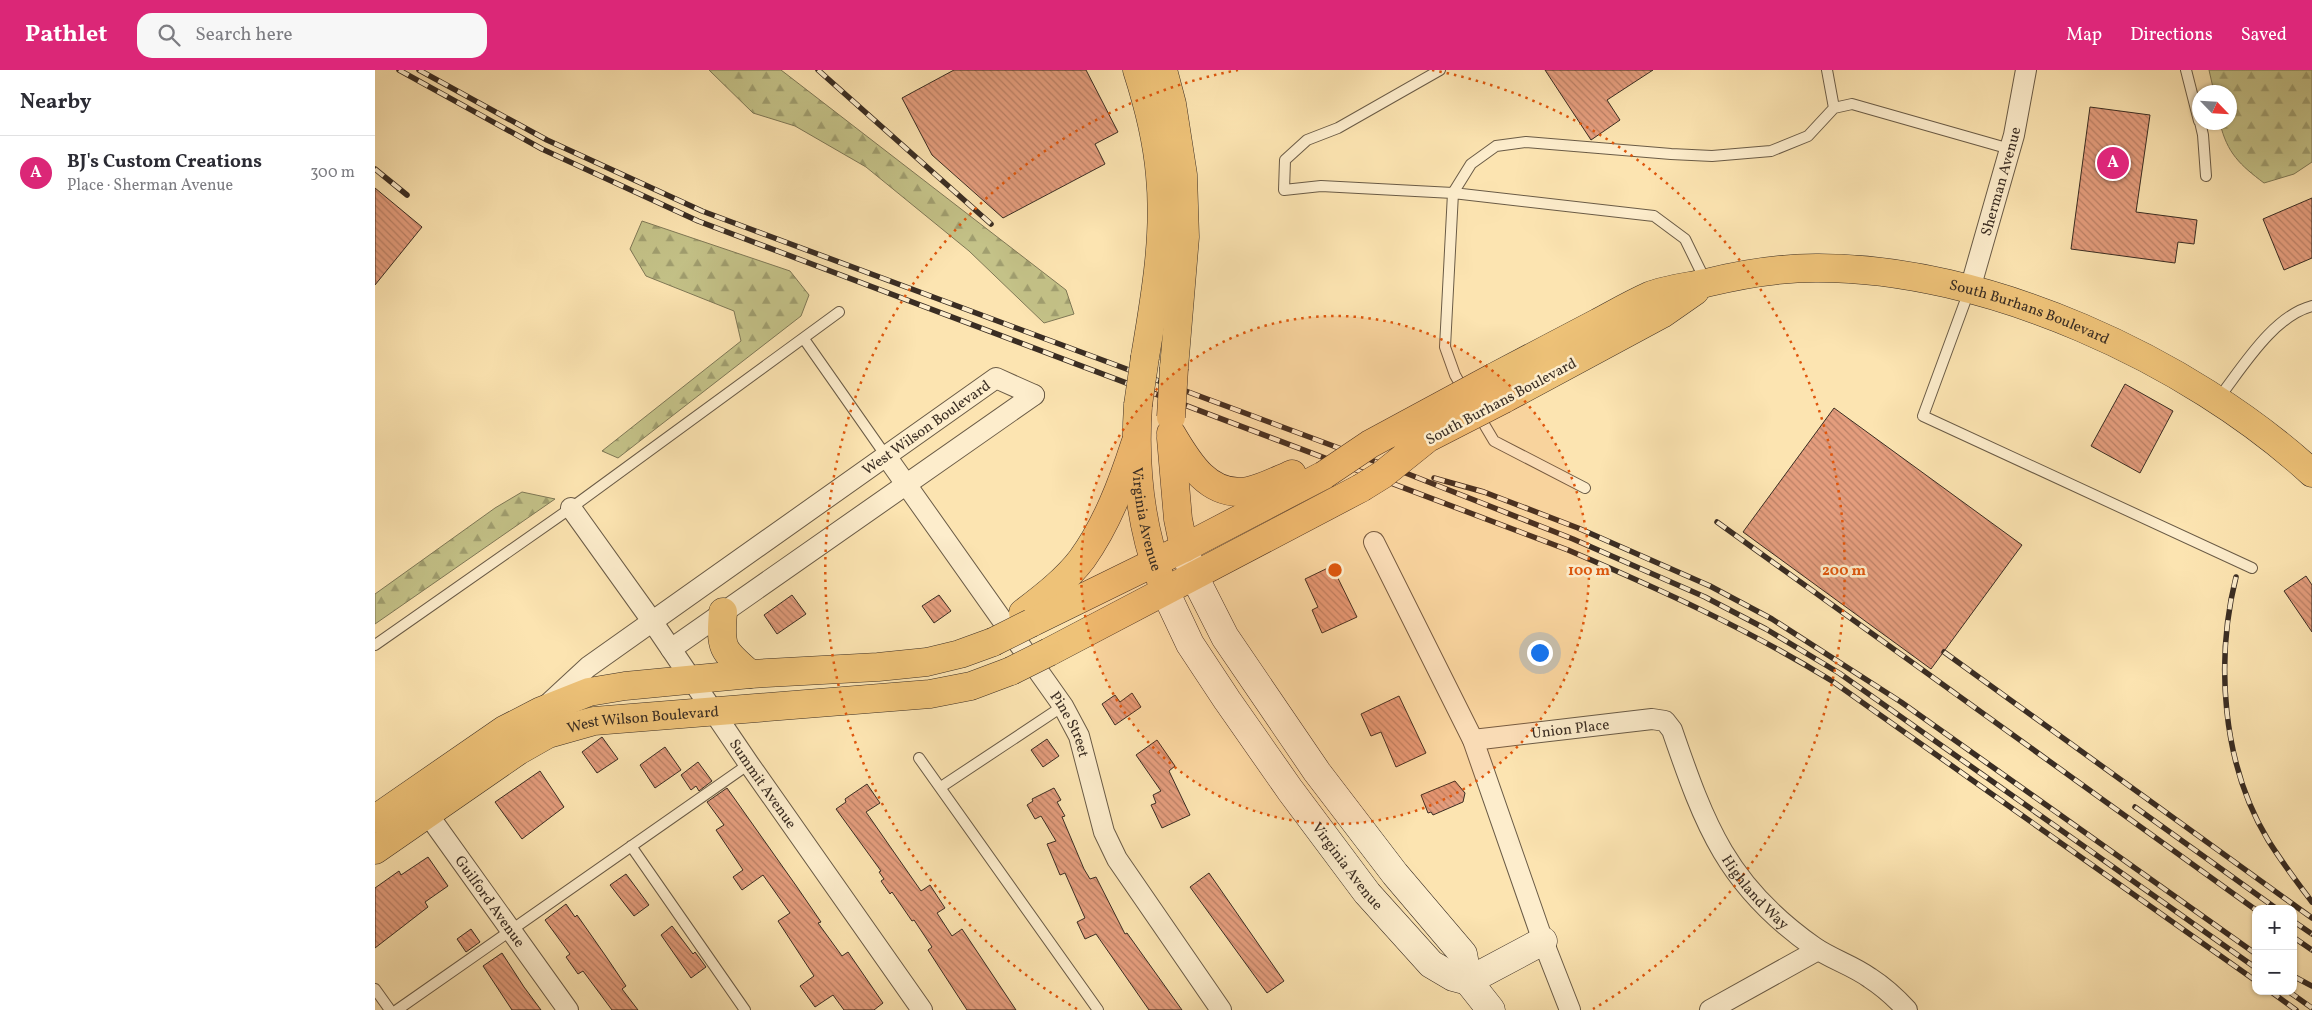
<!DOCTYPE html>
<html lang="en">
<head>
<meta charset="utf-8">
<style>
	:root { --surface:#fff; --page:#f7f7f7; --text:#2b2b33; --muted:#7c7c81; --line:#e1e1e2; --accent:#db2777 }
	body { margin:0; font-family:Vollkorn,serif; background:var(--page); color:var(--text) }
	.controls { position:absolute; right:15px; bottom:15px; display:grid; overflow:hidden; border-radius:10px; box-shadow:0 1px 4px #0004 }
	.controls button { width:45px; height:45px; display:grid; place-items:center; padding:0; border:0; border-bottom:1px solid var(--line); background:var(--surface); color:var(--text); font:25px sans-serif }
	.compass { position:absolute; left:1817px; top:15px; width:45px; height:45px; border-radius:50%; background:var(--surface); box-shadow:0 1px 4px #0004; rotate:115deg }
	.you { position:absolute; left:1164px; top:582px; width:18px; height:18px; margin:-12px; border:4px solid #fff; border-radius:50%; background:#1a73e8; box-shadow:0 0 0 8px #1a73e833 }
	.badge { display:grid; place-items:center; width:32px; height:32px; border-radius:50%; background:var(--accent); color:#fff; font-size:16px; font-weight:700 }
	.pin { position:absolute; translate:-50% -50%; border:2px solid #fff; box-shadow:0 1px 5px #0006 }
	.list { margin:0; padding:0; list-style:none }
	h2 { display:flex; justify-content:space-between; align-items:center; height:65px; margin:0; padding:0 20px; font-size:21px }
	h2 small { font-size:16px; font-weight:400; color:var(--muted) }
	.list li { display:grid; grid-template-columns:32px 1fr auto; gap:15px; align-items:center; box-sizing:border-box; height:75px; padding:0 20px; border-top:1px solid var(--line) }
	.list b { display:block; font-size:19px; white-space:nowrap }
	.list p { margin:0; font-size:16px; white-space:nowrap; color:var(--muted) }
	.list em { font-size:16px; font-style:normal; color:var(--muted) }
	.icon { flex:none; width:28px; height:28px; fill:none; stroke:currentColor; stroke-width:2; stroke-linecap:round; stroke-linejoin:round }
	.map { position:relative; flex:none; width:1937px; height:940px; overflow:hidden }
	header { display:flex; align-items:center; gap:30px; box-sizing:border-box; height:70px; padding:0 25px; background:var(--accent); color:#fff }
	header strong { font-size:24px }
	nav { display:flex; gap:28px; margin-inline-start:auto; font-size:18px }
	.search { width:350px; height:45px; background:var(--page); display:flex; align-items:center; gap:12px; box-sizing:border-box; padding:0 18px; border-radius:15px; color:var(--muted); font-size:19px }
	main { display:flex }
	aside { flex:1; background:var(--surface) }
	.map>svg:first-child { display:block }
</style>
</head>
<body>
<header>
<strong>Pathlet</strong>
<div class="search"><svg class="icon" aria-label="search" viewBox="0 0 24 24"><circle cx="10" cy="10" r="6"/><path d="M15 15l6 6"/></svg>Search here</div>
<nav><a>Map</a><a>Directions</a><a>Saved</a></nav>
</header>
<main>
<aside>
<h2>Nearby<small></small></h2>
<ul class="list">
<li><span class="badge">A</span><div><b>BJ's Custom Creations</b><p>Place · Sherman Avenue</p></div><em>300 m</em></li>
</ul>
</aside>
<div class="map">
<svg width="1937" height="940" viewBox="0 0 1937 940">
	<defs>
		<pattern id="forest-firs" width="22" height="20" patternUnits="userSpaceOnUse" patternTransform="scale(1.25)"><rect width="22" height="20" fill="#c4c288"/><path d="M5 1l3.5 6h-7zM16 11l3.5 6h-7z" fill="#a09e6f"/></pattern>
		<pattern id="building-back-hatch" width="6" height="6" patternUnits="userSpaceOnUse" patternTransform="scale(1.25)"><rect width="6" height="6" fill="#e49d7d"/><path d="M-1 5l2 2M0 0l6 6M5-1l2 2" fill="none" stroke="#ba8066"/></pattern>
	</defs>
	<rect width="100%" height="100%" fill="#fce4b1"/>
	<filter id="stains"><feTurbulence type="fractalNoise" baseFrequency=".004" numOctaves="4"/><feColorMatrix values="0 0 0 0 .2 0 0 0 0 .09 0 0 0 0 .02 0 0 0 .5 -.17"/></filter>
	<radialGradient id="worn" r=".72"><stop offset=".6" stop-color="#630" stop-opacity="0"/><stop offset="1" stop-color="#630" stop-opacity=".3"/></radialGradient>
	<path fill="url(#forest-firs)" stroke="#7f7856" d="M 334,0 L 406,0 L 691,220 L 699,244 L 669,253 L 594,181 L 491,97 L 420,56 L 378,43 Z
		M 1834,0 L 1937,0 L 1937,92 L 1919,104 L 1889,113 C 1865,95 1852,83 1845,53 L 1854,52 L 1854,22 L 1839,22 Z
		M 267,151 L 415,201 L 434,225 L 426,246 L 243,388 L 227,381 L 366,271 L 359,241 L 271,206 L 255,179 Z
		M 147,422 L 180,429 L 0,554 L 0,524 L 120,438 Z"/>
	<path fill="url(#building-back-hatch)" stroke="#3a2d23" d="M 579,0 L 711,0 L 743,62 L 720,74 L 730,94 L 628,148 L 557,85 L 527,28 Z
		M 1170,0 L 1278,0 L 1232,30 L 1245,50 L 1216,70 Z
		M 1715,37 L 1775,45 L 1761,142 L 1822,150 L 1819,174 L 1803,172 L 1800,193 L 1696,179 Z
		M 0,118 L 47,157 L 0,215 Z
		M 1937,128 L 1937,188 L 1909,200 L 1888,149 Z
		M 1750,314 L 1798,341 L 1765,403 L 1716,376 Z
		M 1459,338 L 1647,475 L 1556,599 L 1368,462 Z
		M 957,496 L 982,547 L 947,563 L 937,540 L 943,537 L 930,509 Z
		M 1931,506 L 1937,515 L 1937,562 L 1909,521 Z
		M 417,525 L 431,544 L 402,564 L 389,545 Z
		M 564,525 L 576,541 L 559,553 L 547,536 Z
		M 757,623 L 766,637 L 740,655 L 727,634 L 740,625 L 745,632 Z
		M 1024,626 L 1051,683 L 1021,697 L 1006,662 L 996,666 L 986,644 Z
		M 227,667 L 243,689 L 222,703 L 207,682 Z
		M 672,669 L 684,686 L 668,697 L 656,680 Z
		M 782,670 L 800,696 L 794,701 L 815,745 L 787,758 L 776,735 L 781,733 L 778,725 L 786,721 L 761,685 Z
		M 290,677 L 306,700 L 280,718 L 265,695 Z
		M 323,692 L 337,711 L 324,721 L 321,716 L 316,720 L 306,705 Z
		M 165,701 L 189,737 L 147,769 L 120,732 Z
		M 1080,711 L 1090,723 L 1088,732 L 1058,745 L 1056,742 L 1053,743 L 1046,725 Z
		M 492,714 L 505,733 L 491,742 L 546,821 L 555,815 L 570,838 L 562,843 L 577,866 L 587,859 L 641,940 L 592,940 L 553,880 L 557,877 L 539,850 L 537,851 L 517,822 L 515,824 L 506,811 L 509,809 L 504,802 L 506,801 L 461,739 L 471,732 L 470,729 Z
		M 352,718 L 422,817 L 446,852 L 443,853 L 467,886 L 473,882 L 508,933 L 499,940 L 469,940 L 458,925 L 440,937 L 425,916 L 439,906 L 403,851 L 415,843 L 388,805 L 367,820 L 358,807 L 368,800 L 341,760 L 349,755 L 332,732 Z
		M 679,718 L 686,730 L 682,732 L 690,746 L 687,747 L 709,799 L 715,809 L 721,807 L 750,864 L 752,863 L 807,940 L 774,940 L 721,864 L 710,869 L 702,852 L 710,848 L 690,803 L 685,805 L 672,774 L 681,771 L 666,746 L 660,749 L 652,735 L 658,731 L 657,729 Z
		M 53,787 L 73,816 L 50,832 L 53,837 L 0,878 L 0,818 L 24,801 L 26,805 Z
		M 834,803 L 909,911 L 892,923 L 815,817 Z
		M 251,804 L 274,835 L 259,846 L 235,815 Z
		M 191,834 L 200,847 L 202,845 L 230,885 L 251,916 L 247,919 L 263,940 L 237,940 L 208,901 L 203,904 L 191,887 L 195,884 L 170,850 Z
		M 297,856 L 318,884 L 320,882 L 331,897 L 316,908 L 286,865 Z
		M 96,859 L 105,872 L 91,882 L 82,869 Z
		M 127,883 L 149,917 L 166,940 L 137,940 L 108,896 Z"/>
	<g fill="none" stroke-linecap="round" stroke-linejoin="round">
		<g stroke="#6a5b46" stroke-width="12">
			<path id="service" d="M 1065,0 L 963,58 L 932,70 L 910,90 L 909,120 L 946,116 L 1078,123 L 1279,146 L 1310,169 L 1331,212
				M 1452,0 L 1459,38
				M 1811,0 L 1824,51
				M 1825,52 L 1828,65 L 1831,106
				M 1594,221 L 1548,346 L 1877,498
				M 429,269 L 511,386
				M 1089,321 L 1080,305 L 1070,277 L 1078,123 L 1096,94 L 1121,76 L 1151,72 L 1296,84 L 1337,86 L 1396,81 L 1433,66 L 1459,38 L 1477,34 L 1635,79
				M 1843,329 C 1867,298 1898,246 1937,236
				M 1103,344 L 1119,371 L 1210,418
				M 0,575 L 196,438 L 464,242
				M 544,688 L 723,940
				M 566,717 L 688,636
				M 256,776 L 370,940
				M 0,919 L 15,940
				M 22,940 L 374,694"/>
		</g>
		<g stroke="#6a5b46" stroke-width="22">
			<g id="minor">
				<path id="s1" d="M 1595,219 L 1639,65 L 1651,0"/>
				<path id="s2" d="M 511,386 L 688,636 L 704,666 L 729,762 L 742,789 L 846,940"/>
				<path id="s3" d="M 196,438 L 277,551 L 374,694 L 547,940"/>
				<path d="M 999,472 L 1098,670 L 1168,871 L 1195,940"/>
				<path d="M 296,579 L 659,325"/>
				<path id="s4" d="M 173,634 L 213,597 L 621,308 L 659,325"/>
				<path id="s5" d="M 1098,670 L 1277,649 L 1290,651 L 1297,660 C 1330,756 1352,816 1439,877 C 1456,889 1477,895 1495,908 C 1509,917 1521,928 1532,940"/>
				<path id="s6" d="M 44,732 L 193,940"/>
				<path d="M 1335,940 L 1443,880"/>
			</g>
		</g>
		<g stroke="#3a2d23" stroke-width="29">
			<g id="secondary">
				<path d="M 809,478 L 818,504 L 850,567 L 942,702 L 1020,804 L 1088,884 L 1093,911 L 1116,940"/>
				<path id="s7" d="M 790,521 L 815,574 L 852,630 L 915,720 L 992,823 L 1056,894 L 1078,907 L 1093,911"/>
				<path d="M 1093,911 L 1168,871"/>
			</g>
		</g>
		<g stroke="#3a2d23" stroke-width="29">
			<g id="primary">
				<path d="M 762,0 C 773,34 782,69 785,105 C 791,165 780,228 770,287"/>
				<path d="M 788,0 L 797,34 L 808,105 L 810,167 L 799,298"/>
				<path id="s8" d="M 1119,307 C 1153,289 1188,271 1222,253 C 1239,244 1256,234 1274,226 C 1291,219 1312,217 1331,213 C 1367,204 1403,198 1441,198 C 1611,197 1814,290 1937,403"/>
				<path d="M 1129,329 L 1287,244 L 1320,221"/>
				<path id="s9" d="M 763,335 C 759,394 764,451 785,508"/>
				<path d="M 796,363 C 813,392 834,428 873,421 C 888,418 903,410 917,404"/>
				<path d="M 796,368 L 803,449 L 809,478"/>
				<path d="M 348,542 C 345,579 347,580 375,604"/>
				<path d="M 648,543 C 669,527 691,510 707,489 C 732,454 747,414 760,374"/>
				<path d="M 656,553 L 809,478 L 949,405"/>
				<path d="M 674,582 L 986,418"/>
				<path d="M 0,749 L 129,660 L 166,641 L 214,622 L 250,616 L 375,604 L 503,597 L 552,592 L 585,584 L 618,572"/>
				<path id="s10" d="M 0,780 L 143,681 L 173,664 L 219,651 L 555,624 L 596,616 L 636,601"/>
			</g>
		</g>
		<use href="#service" stroke="#fdedcc" stroke-width="10"/>
		<use href="#minor" stroke="#fdedcc" stroke-width="20"/>
		<use href="#secondary" stroke="#fdedcc" stroke-width="28"/>
		<use href="#primary" stroke="#eec278" stroke-width="28"/>
		<g stroke="#3a2d23" stroke-width="5.5">
			<path id="rail" d="M 24,0 L 167,79 L 323,151 L 1193,480 C 1284,519 1373,559 1457,611 L 1881,911
				M 44,0 L 172,70 L 327,141 L 1023,400 L 1198,469 L 1330,527 L 1391,559 L 1464,603 L 1881,898
				M 443,0 L 616,154
				M 0,99 L 32,125
				M 1059,408 L 1109,422 L 1203,458 L 1335,516 L 1397,549 L 1526,632 L 1881,884
				M 1342,452 L 1881,840
				M 1861,507 C 1840,591 1847,694 1893,770 C 1906,791 1922,812 1937,832
				M 1569,582 L 1937,848
				M 1760,737 L 1902,839
				M 1918,851 L 1937,864
				M 1918,867 L 1937,880
				M 1918,906 L 1937,916
				M 1895,921 L 1921,940
				M 1913,921 L 1937,938"/>
		</g>
		<use href="#rail" stroke="#fdedcc" stroke-width="4" stroke-dasharray="11" stroke-linecap="butt"/>
		<g stroke="#3a2d23" stroke-width="29" stroke-linecap="butt">
			<path id="primary-bridge" d="M 763,335 L 770,287
				M 796,347 L 799,298
				M 949,405 L 995,374 L 1119,307
				M 986,418 L 1007,405 L 1053,368 L 1129,329
				M 618,572 L 656,553
				M 636,601 L 674,582"/>
		</g>
		<use href="#primary-bridge" stroke="#eec278" stroke-width="28"/>
	</g>
	<circle cx="960" cy="500" r="254" fill="#df570d" fill-opacity=".12"/>
	<g fill="none" stroke="#df570d" stroke-width="2.5" stroke-dasharray="2.5 5">
		<circle cx="960" cy="500" r="254"/>
		<path d="M702 939A509 509 0 0 1 863 0M1057 0A509 509 0 0 1 1218 939"/>
	</g>
	<g text-anchor="middle" stroke-width="5" stroke-linejoin="round" paint-order="stroke">
		<g font-size="15" fill="#3a2d23" stroke="#fdedcc">
			<text dy="5" stroke="none"><textPath href="#s1" startOffset="112">Sherman Avenue</textPath></text>
			<text dy="5" stroke="none"><textPath href="#s8" startOffset="564">South Burhans Boulevard</textPath></text>
			<text transform="translate(1126 331) rotate(-28)" y="5">South Burhans Boulevard</text>
			<text dy="5" stroke="none"><textPath href="#s4" startOffset="469">West Wilson Boulevard</textPath></text>
			<text dy="5" stroke="none"><textPath href="#s9" startOffset="115">Virginia Avenue</textPath></text>
			<text dy="5" stroke="none"><textPath href="#s10" startOffset="305">West Wilson Boulevard</textPath></text>
			<text dy="5" stroke="none"><textPath href="#s2" startOffset="326">Pine Street</textPath></text>
			<text dy="5" stroke="none"><textPath href="#s5" startOffset="98">Union Place</textPath></text>
			<text dy="5" stroke="none"><textPath href="#s3" startOffset="336">Summit Avenue</textPath></text>
			<text dy="5" stroke="none"><textPath href="#s7" startOffset="331">Virginia Avenue</textPath></text>
			<text dy="5" stroke="none"><textPath href="#s5" startOffset="389">Highland Way</textPath></text>
			<text dy="5" stroke="none"><textPath href="#s6" startOffset="122">Guilford Avenue</textPath></text>
		</g>
	</g>
	<circle cx="960" cy="500" r="8" fill="#df570d" stroke="#fdedcc" stroke-width="2.5"/>
	<g font-size="15" text-anchor="middle" font-weight="bold" fill="#df570d" stroke="#fdedcc" stroke-width="5" stroke-linejoin="round" paint-order="stroke">
		<text x="1214" y="505">100 m</text>
		<text x="1469" y="505">200 m</text>
	</g>
	<rect width="100%" height="100%" filter="url(#stains)"/>
	<rect width="100%" height="100%" fill="url(#worn)"/>
</svg>
<div class="controls">
<button>+</button>
<button>−</button>
</div>
<svg class="compass" viewBox="-18 -18 36 36"><path d="M0-13l5 13h-10z" fill="#e53935"/><path d="M0 13l5-13h-10z" fill="#7c7c81"/></svg>
<div class="you"></div>
<div class="pin badge" style="left:1738px;top:93px">A</div>
</div>
</main>
</body>
</html>
